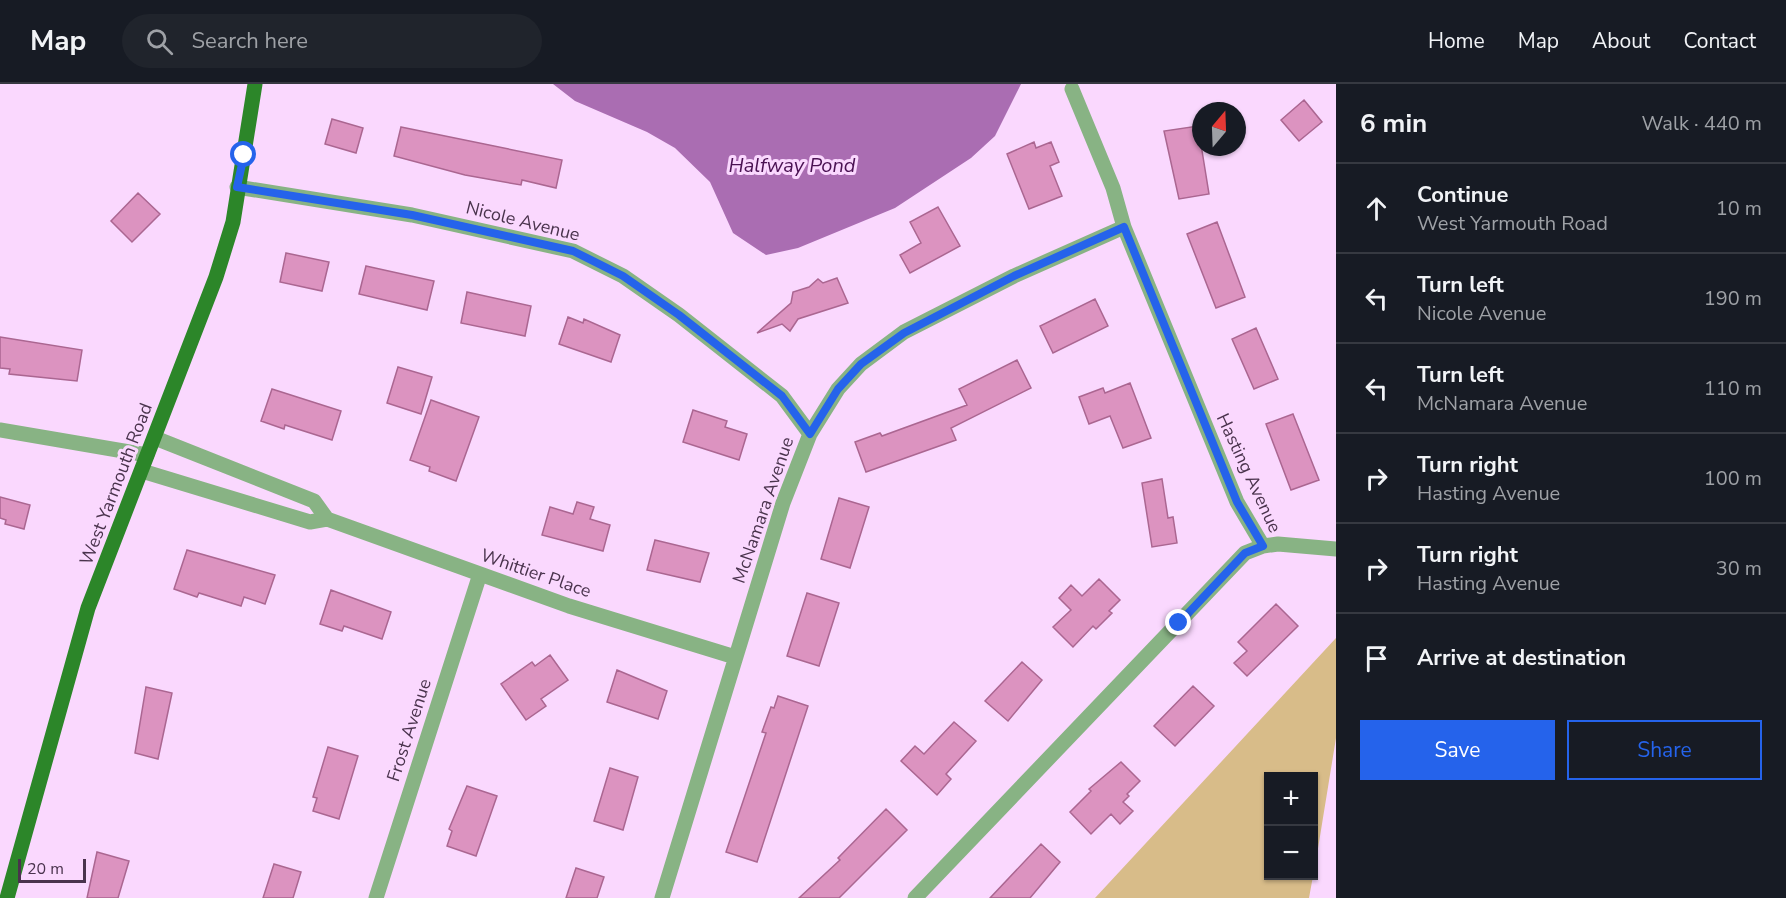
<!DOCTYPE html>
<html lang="en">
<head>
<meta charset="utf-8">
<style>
	:root { --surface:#171b24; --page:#20242c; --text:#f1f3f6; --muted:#9ea1a6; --line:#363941; --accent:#2563eb }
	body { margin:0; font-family:"Nunito Sans",sans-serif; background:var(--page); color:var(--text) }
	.controls { position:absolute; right:18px; bottom:18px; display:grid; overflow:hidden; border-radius:0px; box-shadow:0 2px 4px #0004 }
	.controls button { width:54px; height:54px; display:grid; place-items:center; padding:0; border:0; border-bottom:2px solid var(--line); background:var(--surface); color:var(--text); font:30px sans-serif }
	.compass { position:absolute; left:1192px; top:18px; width:54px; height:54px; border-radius:50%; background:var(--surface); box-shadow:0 2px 4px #0004; rotate:19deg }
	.scale { position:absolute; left:18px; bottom:15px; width:68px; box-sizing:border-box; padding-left:6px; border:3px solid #4a334d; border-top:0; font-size:16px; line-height:21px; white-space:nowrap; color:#4a334d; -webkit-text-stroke:4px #fad8fe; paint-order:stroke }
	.stop { position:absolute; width:18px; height:18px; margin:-14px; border:4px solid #2563eb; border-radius:50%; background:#fff }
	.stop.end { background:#2563eb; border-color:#fff; box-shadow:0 2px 6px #0008 }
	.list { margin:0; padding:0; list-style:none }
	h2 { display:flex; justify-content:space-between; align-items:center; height:78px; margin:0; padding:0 24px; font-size:26px }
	h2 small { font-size:20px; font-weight:400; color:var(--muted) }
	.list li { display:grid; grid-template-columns:39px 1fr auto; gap:18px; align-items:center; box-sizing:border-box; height:90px; padding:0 24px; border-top:2px solid var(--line) }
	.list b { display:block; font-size:22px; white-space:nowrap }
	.list p { margin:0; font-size:20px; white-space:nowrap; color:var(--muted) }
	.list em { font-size:20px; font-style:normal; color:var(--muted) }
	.actions { display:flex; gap:12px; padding:18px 24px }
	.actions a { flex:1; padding:14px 0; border:2px solid var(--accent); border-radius:0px; text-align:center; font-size:21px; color:var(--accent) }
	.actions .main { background:var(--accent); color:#fff }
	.icon { flex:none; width:33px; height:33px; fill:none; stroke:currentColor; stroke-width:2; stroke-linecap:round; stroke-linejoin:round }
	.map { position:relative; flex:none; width:1336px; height:814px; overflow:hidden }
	header { display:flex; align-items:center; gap:36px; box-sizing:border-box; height:84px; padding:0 30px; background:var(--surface); border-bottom:2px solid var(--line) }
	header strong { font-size:28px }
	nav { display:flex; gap:33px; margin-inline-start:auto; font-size:21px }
	.search { width:420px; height:54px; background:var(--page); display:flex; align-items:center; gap:15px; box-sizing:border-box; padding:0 21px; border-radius:33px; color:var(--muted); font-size:22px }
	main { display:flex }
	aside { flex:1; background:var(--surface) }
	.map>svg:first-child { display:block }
</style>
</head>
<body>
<header>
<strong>Map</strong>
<div class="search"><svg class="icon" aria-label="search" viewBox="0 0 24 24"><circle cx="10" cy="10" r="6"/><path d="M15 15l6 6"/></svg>Search here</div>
<nav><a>Home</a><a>Map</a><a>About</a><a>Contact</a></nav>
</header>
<main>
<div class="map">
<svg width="1336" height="814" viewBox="0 0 1336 814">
	<rect width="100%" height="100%" fill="#fad8fe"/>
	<path fill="#d8bc89" d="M 1336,554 L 1336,654 L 1314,789 L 1314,692 L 1268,692 L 1268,792 L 1313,792 L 1309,814 L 1095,814 Z"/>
	<path fill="#aa6db2" d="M 553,0 L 1021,0 L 995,52 L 971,74 L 895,124 L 798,164 L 766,171 L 733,149 L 710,98 L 675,64 L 647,48 L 575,17 Z"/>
	<path fill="#dc93c0" stroke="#ab6691" stroke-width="1.5" d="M 1304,16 L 1322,38 L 1299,57 L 1281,36 Z
		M 332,35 L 363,44 L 356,69 L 325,60 Z
		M 1198,42 L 1209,110 L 1179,115 L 1164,47 Z
		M 401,43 L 562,76 L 556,104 L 522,96 L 521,101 L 465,91 L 394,72 Z
		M 1034,58 L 1036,64 L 1051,58 L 1059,78 L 1050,82 L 1062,112 L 1029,125 L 1007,70 Z
		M 138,109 L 160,130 L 132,158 L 111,137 Z
		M 938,123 L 960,162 L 910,189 L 900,171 L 921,159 L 910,138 Z
		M 1217,138 L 1245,213 L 1216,224 L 1187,150 Z
		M 286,169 L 329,178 L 322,207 L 280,198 Z
		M 366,182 L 434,197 L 427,226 L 359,210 Z
		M 837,194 L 848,219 L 798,235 L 790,247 L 782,240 L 757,249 L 791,219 L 793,208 L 809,203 L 818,195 L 823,199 Z
		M 467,208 L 531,222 L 525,252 L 461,239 Z
		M 1095,215 L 1108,242 L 1053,269 L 1040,242 Z
		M 568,233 L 583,239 L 584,235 L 620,251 L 611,278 L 559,260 Z
		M 1256,244 L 1278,295 L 1254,305 L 1232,255 Z
		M 0,253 L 82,266 L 77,297 L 9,290 L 10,285 L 0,284 Z
		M 1017,276 L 1031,304 L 951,344 L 956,356 L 866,388 L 855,358 L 880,349 L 882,352 L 967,321 L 959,305 Z
		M 398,283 L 432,293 L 421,330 L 387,319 Z
		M 1130,299 L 1151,354 L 1123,364 L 1110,332 L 1089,340 L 1079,313 L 1103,304 L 1105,309 Z
		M 272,305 L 341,327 L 332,356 L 285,341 L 284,345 L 261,337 Z
		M 431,316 L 479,333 L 456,397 L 429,387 L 430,383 L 410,376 Z
		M 693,326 L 727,337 L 725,343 L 747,350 L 739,376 L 683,358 Z
		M 1293,330 L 1319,396 L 1291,406 L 1266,340 Z
		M 1162,395 L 1168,434 L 1173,433 L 1177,459 L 1152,463 L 1142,399 Z
		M 0,413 L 30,421 L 24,445 L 5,440 L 6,436 L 0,434 Z
		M 839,414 L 869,423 L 850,484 L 821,475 Z
		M 577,418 L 594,423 L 590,435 L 610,441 L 603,467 L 542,451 L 550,423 L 573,430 Z
		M 655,456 L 709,469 L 700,498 L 647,486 Z
		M 187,466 L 275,491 L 265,520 L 244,513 L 241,522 L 199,509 L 197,513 L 174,505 Z
		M 1099,495 L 1120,516 L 1109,527 L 1112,529 L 1096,545 L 1093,542 L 1073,563 L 1053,543 L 1071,526 L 1059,514 L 1071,501 L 1082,512 Z
		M 331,506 L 391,528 L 382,555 L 344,542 L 342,547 L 320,540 Z
		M 807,509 L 839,519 L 819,582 L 787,572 Z
		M 1276,520 L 1298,542 L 1247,592 L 1234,579 L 1247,567 L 1238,558 Z
		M 550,571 L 568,596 L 541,615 L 546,622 L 526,636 L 501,600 L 532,578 L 535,582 Z
		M 1022,578 L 1042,596 L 1008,637 L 985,617 Z
		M 617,586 L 667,607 L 658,635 L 607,618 Z
		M 1193,602 L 1214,622 L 1175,662 L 1154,642 Z
		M 146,603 L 172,609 L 158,675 L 135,669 Z
		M 778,612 L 808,622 L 757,778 L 726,768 L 766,649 L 762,648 L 771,623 L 774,624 Z
		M 954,638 L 976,657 L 946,690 L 951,695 L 937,711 L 901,677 L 915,662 L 924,670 Z
		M 328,663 L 358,672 L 339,735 L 313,727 L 317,714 L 313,713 Z
		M 1121,678 L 1140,697 L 1127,710 L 1129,712 L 1123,718 L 1133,727 L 1120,740 L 1111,730 L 1091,750 L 1070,728 L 1091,707 L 1089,705 Z
		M 610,684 L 638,693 L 623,746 L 594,737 Z
		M 467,702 L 497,712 L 476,772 L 447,762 L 452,747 L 449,745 Z
		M 886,725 L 907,746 L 839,814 L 799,814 L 840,776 L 838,774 Z
		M 1041,760 L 1060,778 L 1030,814 L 990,814 Z
		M 97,768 L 129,777 L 118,814 L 87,814 Z
		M 274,780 L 301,788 L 293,814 L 263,814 Z
		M 576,784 L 604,793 L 597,814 L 566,814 Z"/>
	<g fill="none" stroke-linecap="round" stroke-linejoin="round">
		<path stroke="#88b384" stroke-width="15" d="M 237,103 L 412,131 L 573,167 L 623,192 L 679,231 L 782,312 L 810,350
			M 0,346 L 147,371
			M 155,354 L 314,417 L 327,435
			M 142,387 L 310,438 L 327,435 L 569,522 L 735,573
			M 1263,462 L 1278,460 L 1336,465
			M 376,814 L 480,490
			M 662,814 L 783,419 L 810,350 L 838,305 L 861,280 L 904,248 L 1014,192 L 1124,143
			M 915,814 L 1245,469 L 1263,462 L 1237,418 L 1124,143 L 1113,104 L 1072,5"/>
		<path stroke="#2c8629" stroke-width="15" d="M 7,814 L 88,524 L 216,193 L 233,138 L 255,0"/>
	</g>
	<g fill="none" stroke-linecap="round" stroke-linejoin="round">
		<path stroke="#2563eb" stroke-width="8" d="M 244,71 L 237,103 L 412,131 L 573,167 L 623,192 L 679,231 L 782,312 L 810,350 L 838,305 L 861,280 L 904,249 L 1014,192 L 1124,143 L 1237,418 L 1263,462 L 1245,469 L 1179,539"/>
	</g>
	<g text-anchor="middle" stroke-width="6" stroke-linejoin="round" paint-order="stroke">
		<g font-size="18" fill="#4a334d" stroke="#fad8fe">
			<text transform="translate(523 137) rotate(14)" y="6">Nicole Avenue</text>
			<text transform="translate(1249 389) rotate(65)" y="6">Hasting Avenue</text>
			<text transform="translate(116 400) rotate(-69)" y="6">West Yarmouth Road</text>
			<text transform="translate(763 426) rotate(-71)" y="6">McNamara Avenue</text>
			<text transform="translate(536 489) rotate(19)" y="6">Whittier Place</text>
			<text transform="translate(409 646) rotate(-72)" y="6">Frost Avenue</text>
		</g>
		<g font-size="20" font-style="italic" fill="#4a1152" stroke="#fad8fe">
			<text x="792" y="88">Halfway Pond</text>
		</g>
	</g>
</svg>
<div class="controls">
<button>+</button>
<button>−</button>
</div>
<svg class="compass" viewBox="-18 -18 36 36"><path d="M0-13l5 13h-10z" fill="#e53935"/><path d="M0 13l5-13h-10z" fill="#9ea1a6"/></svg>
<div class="scale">20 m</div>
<div class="stop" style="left:244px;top:71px"></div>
<div class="stop end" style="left:1179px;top:539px"></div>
</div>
<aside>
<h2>6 min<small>Walk · 440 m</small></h2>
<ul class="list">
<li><svg class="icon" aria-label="ahead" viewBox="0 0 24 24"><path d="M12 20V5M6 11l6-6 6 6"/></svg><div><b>Continue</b><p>West Yarmouth Road</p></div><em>10 m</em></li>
<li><svg class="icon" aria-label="left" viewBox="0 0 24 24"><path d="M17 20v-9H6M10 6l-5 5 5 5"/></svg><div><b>Turn left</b><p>Nicole Avenue</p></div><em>190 m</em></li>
<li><svg class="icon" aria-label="left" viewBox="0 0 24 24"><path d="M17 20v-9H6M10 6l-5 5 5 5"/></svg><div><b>Turn left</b><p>McNamara Avenue</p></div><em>110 m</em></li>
<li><svg class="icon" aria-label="right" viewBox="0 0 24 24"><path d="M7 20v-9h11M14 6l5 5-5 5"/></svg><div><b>Turn right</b><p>Hasting Avenue</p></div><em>100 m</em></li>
<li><svg class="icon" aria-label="right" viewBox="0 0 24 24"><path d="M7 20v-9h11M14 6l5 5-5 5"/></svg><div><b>Turn right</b><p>Hasting Avenue</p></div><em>30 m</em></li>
<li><svg class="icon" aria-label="arrive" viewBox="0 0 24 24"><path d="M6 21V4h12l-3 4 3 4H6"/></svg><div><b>Arrive at destination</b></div></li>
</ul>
<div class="actions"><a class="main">Save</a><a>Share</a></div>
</aside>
</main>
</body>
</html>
